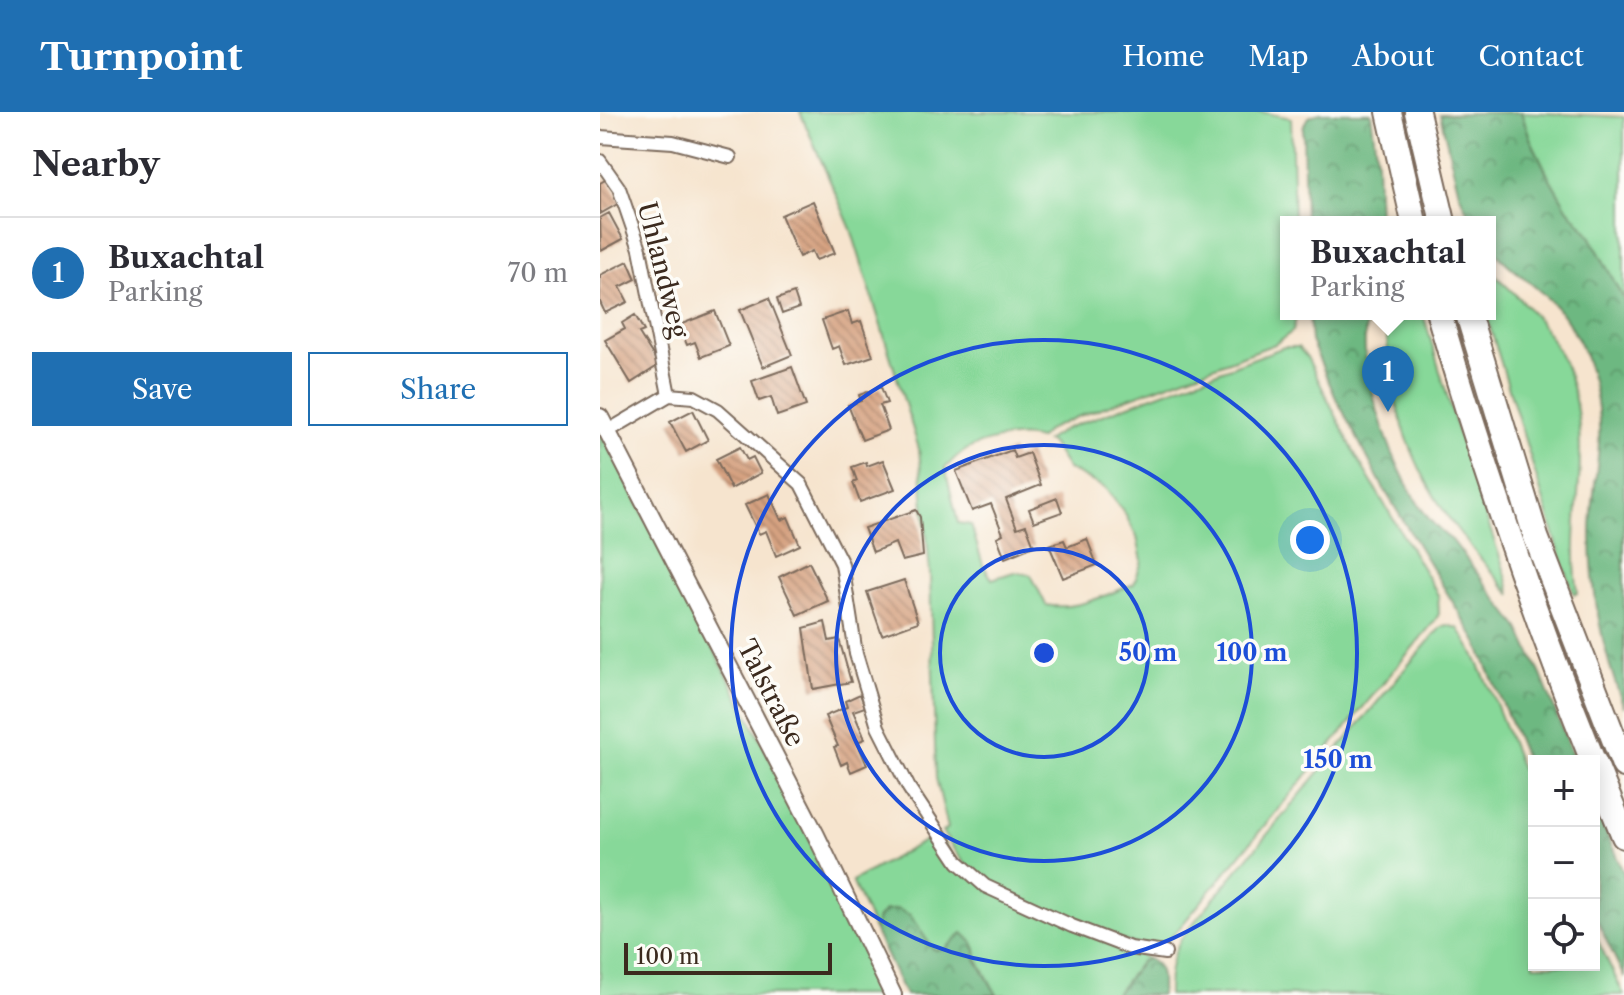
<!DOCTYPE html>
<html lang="en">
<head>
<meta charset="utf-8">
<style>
	:root { --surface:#fff; --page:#f7f7f7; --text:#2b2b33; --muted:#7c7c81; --line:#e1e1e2; --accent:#1f6fb2 }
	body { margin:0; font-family:"Libre Caslon Text",serif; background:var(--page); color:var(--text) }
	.controls { position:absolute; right:24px; bottom:24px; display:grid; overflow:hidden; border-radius:0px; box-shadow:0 4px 20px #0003 }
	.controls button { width:72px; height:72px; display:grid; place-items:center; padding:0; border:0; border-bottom:2px solid var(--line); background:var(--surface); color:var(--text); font:40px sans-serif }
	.scale { position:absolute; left:24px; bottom:20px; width:208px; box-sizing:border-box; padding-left:8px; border:4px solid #3b2a1e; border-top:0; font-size:22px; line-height:28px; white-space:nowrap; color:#3b2a1e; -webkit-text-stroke:6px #fdfcf7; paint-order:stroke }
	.you { position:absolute; left:710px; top:428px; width:28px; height:28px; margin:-20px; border:6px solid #fff; border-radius:50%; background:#1a73e8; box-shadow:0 0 0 12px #1a73e833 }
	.badge { display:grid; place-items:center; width:52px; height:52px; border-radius:50%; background:var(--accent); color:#fff; font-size:26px; font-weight:700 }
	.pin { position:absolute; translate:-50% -66px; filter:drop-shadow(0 2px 4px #0008) }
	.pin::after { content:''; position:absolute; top:42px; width:28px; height:24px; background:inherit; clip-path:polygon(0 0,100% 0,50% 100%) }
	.popup { position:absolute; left:680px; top:104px; width:216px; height:104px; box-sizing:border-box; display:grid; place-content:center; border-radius:0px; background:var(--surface); filter:drop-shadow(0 2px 6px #0005); font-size:26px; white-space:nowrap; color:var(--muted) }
	.popup b { font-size:30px; color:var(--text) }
	.popup::after { content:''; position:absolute; left:50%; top:100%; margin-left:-16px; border:16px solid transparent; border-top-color:var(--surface) }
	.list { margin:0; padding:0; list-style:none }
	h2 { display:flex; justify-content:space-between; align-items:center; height:104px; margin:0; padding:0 32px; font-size:34px }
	h2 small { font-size:26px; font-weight:400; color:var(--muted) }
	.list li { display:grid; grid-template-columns:52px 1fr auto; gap:24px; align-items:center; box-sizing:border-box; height:112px; padding:0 32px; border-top:2px solid var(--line) }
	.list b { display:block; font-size:30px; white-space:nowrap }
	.list p { margin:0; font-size:26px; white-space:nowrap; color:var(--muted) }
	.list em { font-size:26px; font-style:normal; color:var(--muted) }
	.actions { display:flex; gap:16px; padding:24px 32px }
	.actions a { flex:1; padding:18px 0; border:2px solid var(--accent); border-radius:0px; text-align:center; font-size:28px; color:var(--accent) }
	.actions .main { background:var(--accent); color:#fff }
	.icon { flex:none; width:44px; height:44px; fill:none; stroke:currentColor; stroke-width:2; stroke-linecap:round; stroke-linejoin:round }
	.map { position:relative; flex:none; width:1024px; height:883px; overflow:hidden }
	header { display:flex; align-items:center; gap:48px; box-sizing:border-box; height:112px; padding:0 40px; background:var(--accent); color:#fff }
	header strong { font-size:38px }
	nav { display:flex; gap:44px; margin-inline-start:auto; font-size:28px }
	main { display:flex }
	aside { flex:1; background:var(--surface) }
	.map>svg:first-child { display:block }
</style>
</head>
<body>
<header>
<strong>Turnpoint</strong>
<nav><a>Home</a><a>Map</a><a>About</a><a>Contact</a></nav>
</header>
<main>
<aside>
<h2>Nearby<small></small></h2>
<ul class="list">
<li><span class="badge">1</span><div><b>Buxachtal</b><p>Parking</p></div><em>70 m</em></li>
</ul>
<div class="actions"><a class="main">Save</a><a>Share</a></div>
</aside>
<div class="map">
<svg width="1024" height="883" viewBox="0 0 1024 883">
	<defs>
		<pattern id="forest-crowns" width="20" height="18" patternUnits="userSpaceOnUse" patternTransform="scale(2)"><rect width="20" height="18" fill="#6db881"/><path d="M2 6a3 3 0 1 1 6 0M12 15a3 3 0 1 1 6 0" fill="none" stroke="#5b9669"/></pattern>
		<pattern id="building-back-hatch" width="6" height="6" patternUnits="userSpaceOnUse" patternTransform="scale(2)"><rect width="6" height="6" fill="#d6a281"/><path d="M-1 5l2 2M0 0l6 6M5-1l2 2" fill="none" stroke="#af8469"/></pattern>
	</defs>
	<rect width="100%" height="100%" fill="#fdfcf7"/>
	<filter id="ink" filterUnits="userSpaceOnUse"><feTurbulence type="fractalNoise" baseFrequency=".0125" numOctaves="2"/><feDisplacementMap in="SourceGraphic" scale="16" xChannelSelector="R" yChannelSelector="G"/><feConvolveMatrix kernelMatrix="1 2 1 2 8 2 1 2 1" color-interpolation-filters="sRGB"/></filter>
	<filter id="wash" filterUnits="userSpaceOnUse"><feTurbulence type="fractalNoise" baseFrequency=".006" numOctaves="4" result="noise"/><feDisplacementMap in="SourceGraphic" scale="32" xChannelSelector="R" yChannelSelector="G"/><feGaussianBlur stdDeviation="1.8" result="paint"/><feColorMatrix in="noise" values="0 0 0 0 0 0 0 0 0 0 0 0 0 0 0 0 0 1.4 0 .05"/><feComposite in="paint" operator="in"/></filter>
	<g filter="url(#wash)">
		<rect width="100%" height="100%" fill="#f6e4ce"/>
		<path fill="#87d899" stroke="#61815c" stroke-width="2" d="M 200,0 L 661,0 L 691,6 L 694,110 L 686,110 L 686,202 L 697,202 L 693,219 L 675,232 L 477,305 L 449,317 L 439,327 C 419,320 376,329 359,343 C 354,346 350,352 345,356 L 358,411 L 371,413 L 383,453 L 392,467 L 414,460 L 431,463 L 446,493 C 476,499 506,483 534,472 L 542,449 L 537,425 L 524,400 L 505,376 L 468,357 L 451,331 L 446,329 L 465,317 L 684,235 L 698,235 L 707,245 L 756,344 L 838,483 L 839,502 L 834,510 L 581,814 C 573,823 565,835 552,835 C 520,834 395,781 372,759 C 360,748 351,732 342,720 L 348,716 L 336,666 L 330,462 L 319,337 L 251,117 Z
			M 921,0 L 1024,5 L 1024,188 L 989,122 L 967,96 L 949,65 L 930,26 Z
			M 890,159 C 963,222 985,273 979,370 C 976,407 972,444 978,481 L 974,482 L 961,445 L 886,202 L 890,202 Z
			M 787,202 L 823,202 L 865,344 L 906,463 L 911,483 C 894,462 876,442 860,421 C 811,359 784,280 787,202 Z
			M 0,319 L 163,632 L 286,883 L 0,883 Z
			M 846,513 L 858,516 L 874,542 L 893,584 L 934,690 L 934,853 L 994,853 L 994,821 L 1024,883 L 568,883 C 568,859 571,841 585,821 L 810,551 L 841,515 Z
			M 337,722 L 361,757 L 548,847 L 541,849 L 515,883 L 397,883 L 363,821 L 344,838 L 333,837 L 321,822 L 278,806 L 274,818 L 252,769 Z"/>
		<path fill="url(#forest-crowns)" stroke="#547150" stroke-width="2" d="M 921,0 L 930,26 L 949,65 L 967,96 L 989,122 L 1024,188 L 1024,595 C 1002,539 991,481 991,421 C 991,390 998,360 999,329 C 1001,292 991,249 972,217 C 953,182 916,164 890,135 L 890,110 L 872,110 L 859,81 L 840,2 Z
			M 721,1 L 771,1 L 777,49 L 779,110 L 705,110 L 703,17 C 705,6 710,3 721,1 Z
			M 709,202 L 766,202 C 766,214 764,227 765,239 C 770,292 806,399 852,428 L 919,516 L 941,563 L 975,649 L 934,649 L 934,667 L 877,530 L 784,377 L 735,284 L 711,229 Z
			M 994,693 L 1024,762 L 1024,865 L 994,802 Z
			M 297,797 L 310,803 L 333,837 L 344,838 L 363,821 C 371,828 379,835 376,847 L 397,883 L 305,883 L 274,818 L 278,806 L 285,799 Z
			M 548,847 C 564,854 561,867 561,883 L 515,883 L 542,849 Z"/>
		<g id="blocks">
			<path fill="url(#building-back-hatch)" d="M 7,67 L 21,90 L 0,102 L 0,71 Z
				M 213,89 L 235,141 L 216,148 L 212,139 L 199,145 L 181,103 Z
				M 9,101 L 23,127 L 1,139 L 0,106 Z
				M 28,149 L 36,167 L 20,175 L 28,190 L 5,201 L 0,190 L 0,163 Z
				M 194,181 L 199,196 L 182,202 L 177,187 Z
				M 169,186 L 192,243 L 163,255 L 140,198 Z
				M 115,199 L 129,234 L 101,245 L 95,230 L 87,233 L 79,213 Z
				M 248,199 L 252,212 L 261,209 L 273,244 L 246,253 L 239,234 L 232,237 L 222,208 Z
				M 35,203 L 44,219 L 39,221 L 59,253 L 31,271 L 5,228 L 25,217 L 22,211 Z
				M 192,255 L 206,294 L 177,304 L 171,285 L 159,289 L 152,269 Z
				M 281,275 L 287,291 L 280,293 L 289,318 L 262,328 L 248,293 L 261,289 L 259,283 Z
				M 93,298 L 108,328 L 86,340 L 70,310 Z
				M 140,335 L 147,348 L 153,345 L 161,361 L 131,377 L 116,347 Z
				M 412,338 L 415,346 L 429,341 L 441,373 L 406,387 L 417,416 L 426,413 L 434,434 L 405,446 L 397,425 L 403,422 L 391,392 L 372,399 L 356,359 Z
				M 283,348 L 295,377 L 260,390 L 253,371 L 257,369 L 252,355 L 266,350 L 267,354 Z
				M 169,382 L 181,408 L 188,405 L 200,433 L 176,444 L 166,419 L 159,422 L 145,393 Z
				M 457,386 L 462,400 L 434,410 L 429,397 Z
				M 316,398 L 320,405 L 323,444 L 302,449 L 295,431 L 273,440 L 264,416 Z
				M 487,427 L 497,453 L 463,466 L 449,433 L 464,428 L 467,435 Z
				M 209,450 L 228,489 L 197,503 L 179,465 Z
				M 304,468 L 318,510 L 282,523 L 267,480 Z
				M 225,510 L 229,529 L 239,527 L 251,570 L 213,577 L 204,516 Z
				M 260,582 L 265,595 L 253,599 L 265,627 L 257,630 L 267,653 L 251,660 L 247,650 L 241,653 L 234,635 L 238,634 L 225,604 L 247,595 L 245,589 Z"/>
		</g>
	</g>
	<g filter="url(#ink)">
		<use href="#blocks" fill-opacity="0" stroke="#7c6b5c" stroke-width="2"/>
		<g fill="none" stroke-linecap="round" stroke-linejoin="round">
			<g stroke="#7c6b5c" stroke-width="16">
				<path id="minor" d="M 0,25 L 73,30 L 130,45
					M 0,49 L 19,76 L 40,137 L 69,283
					M 8,319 L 69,283 L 94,285 L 118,298 L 201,372 L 242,452 L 256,542 L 278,615 L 309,676 L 358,750 L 385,774 L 472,814 L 530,836 L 565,841"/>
			</g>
			<g stroke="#7c6b5c" stroke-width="20">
				<path id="tertiary" d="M 0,305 L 216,723 L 293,883"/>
			</g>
			<g stroke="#7c6b5c" stroke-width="28">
				<path id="motorway" d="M 789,0 L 814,110
					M 817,0 L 843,110
					M 839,202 C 883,354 934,503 993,649
					M 868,202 L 936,425 L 1024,653
					M 994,650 L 1024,724"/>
			</g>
			<use href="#minor" stroke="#fff" stroke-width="12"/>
			<use href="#tertiary" stroke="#fff" stroke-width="16"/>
			<use href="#motorway" stroke="#fff" stroke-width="24"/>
		</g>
	</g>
	<g fill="none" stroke="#1d4ed8" stroke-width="4">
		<circle cx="444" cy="541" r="104"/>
		<circle cx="444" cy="541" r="208"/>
		<circle cx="444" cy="541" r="313"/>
	</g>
	<g text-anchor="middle" stroke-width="7" stroke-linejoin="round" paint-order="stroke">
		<g font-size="26" fill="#3b2a1e" stroke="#fdfcf7">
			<text transform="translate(63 158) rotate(76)" y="9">Uhlandweg</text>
			<text transform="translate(171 581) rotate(63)" y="9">Talstraße</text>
		</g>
	</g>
	<circle cx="444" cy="541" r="12" fill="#1d4ed8" stroke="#fdfcf7" stroke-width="4"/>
	<g font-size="24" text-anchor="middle" font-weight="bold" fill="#1d4ed8" stroke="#fdfcf7" stroke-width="7" stroke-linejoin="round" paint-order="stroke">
		<text x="548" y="549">50 m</text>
		<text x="652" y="549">100 m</text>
		<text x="738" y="656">150 m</text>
	</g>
</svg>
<div class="controls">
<button>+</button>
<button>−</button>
<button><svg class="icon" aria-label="locate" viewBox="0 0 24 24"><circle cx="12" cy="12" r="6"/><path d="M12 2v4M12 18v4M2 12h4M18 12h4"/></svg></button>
</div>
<div class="scale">100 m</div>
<div class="you"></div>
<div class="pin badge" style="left:788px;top:300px">1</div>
<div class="popup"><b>Buxachtal</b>Parking</div>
</div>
</main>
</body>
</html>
